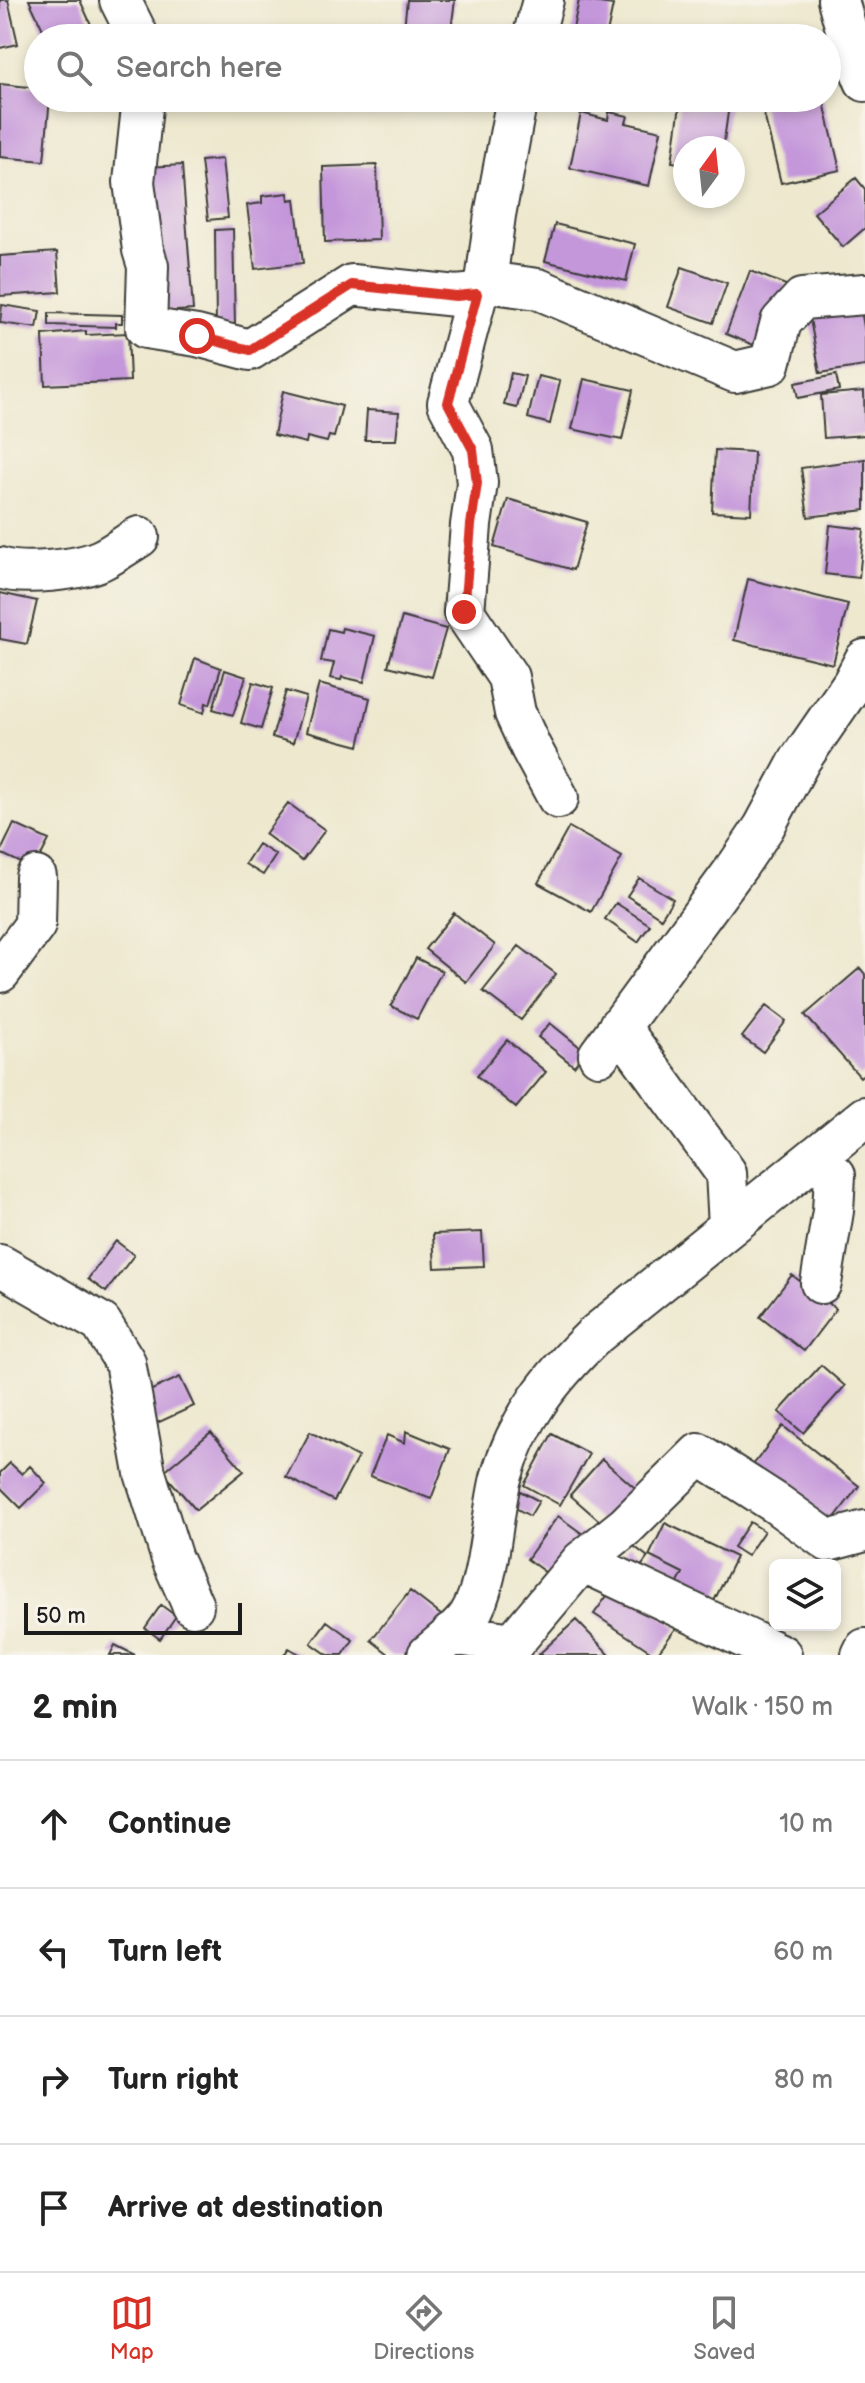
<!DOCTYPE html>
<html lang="en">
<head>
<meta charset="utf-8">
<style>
	:root { --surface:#fff; --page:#f6f6f6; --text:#222; --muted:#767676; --line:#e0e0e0; --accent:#d93025 }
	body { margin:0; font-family:"Balsamiq Sans",sans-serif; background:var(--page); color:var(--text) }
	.controls { position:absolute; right:24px; bottom:24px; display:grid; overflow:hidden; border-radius:12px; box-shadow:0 4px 12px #0003 }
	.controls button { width:72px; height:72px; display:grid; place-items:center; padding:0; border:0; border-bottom:2px solid var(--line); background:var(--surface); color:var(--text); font:40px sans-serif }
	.compass { position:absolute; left:673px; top:136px; width:72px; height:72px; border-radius:50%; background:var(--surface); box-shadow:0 4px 12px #0003; rotate:15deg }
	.scale { position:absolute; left:24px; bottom:20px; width:218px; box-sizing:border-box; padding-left:8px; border:4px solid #1c1c1c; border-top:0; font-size:22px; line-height:28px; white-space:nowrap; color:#1c1c1c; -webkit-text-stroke:6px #f7f3e8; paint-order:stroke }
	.stop { position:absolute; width:24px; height:24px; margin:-18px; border:6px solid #d93025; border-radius:50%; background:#fff }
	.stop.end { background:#d93025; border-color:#fff; box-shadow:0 2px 8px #0008 }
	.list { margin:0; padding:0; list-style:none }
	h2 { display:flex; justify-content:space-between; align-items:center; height:104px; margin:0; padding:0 32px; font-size:34px }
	h2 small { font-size:26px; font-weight:400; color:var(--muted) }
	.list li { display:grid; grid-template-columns:52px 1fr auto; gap:24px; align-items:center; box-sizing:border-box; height:128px; padding:0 32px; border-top:2px solid var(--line) }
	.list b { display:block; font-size:30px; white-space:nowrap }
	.list em { font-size:26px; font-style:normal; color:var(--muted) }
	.icon { flex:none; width:44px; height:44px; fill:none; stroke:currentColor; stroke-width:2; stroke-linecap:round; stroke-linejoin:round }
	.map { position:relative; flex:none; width:865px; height:1655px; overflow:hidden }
	.search { position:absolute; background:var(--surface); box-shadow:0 4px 12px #0003; left:24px; right:24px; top:24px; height:88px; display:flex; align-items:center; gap:20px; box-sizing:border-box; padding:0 28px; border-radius:44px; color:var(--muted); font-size:30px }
	.sheet { height:616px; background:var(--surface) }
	nav { display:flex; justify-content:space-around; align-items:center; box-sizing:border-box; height:112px; border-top:2px solid var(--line); background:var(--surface); font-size:22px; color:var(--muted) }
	nav a { display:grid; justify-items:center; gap:4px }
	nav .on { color:var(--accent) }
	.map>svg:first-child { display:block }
</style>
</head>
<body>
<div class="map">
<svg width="865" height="1655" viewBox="0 0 865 1655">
	<rect width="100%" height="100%" fill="#f7f3e8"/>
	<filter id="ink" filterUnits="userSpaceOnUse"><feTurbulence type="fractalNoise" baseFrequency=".0125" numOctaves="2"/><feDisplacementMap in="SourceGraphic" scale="16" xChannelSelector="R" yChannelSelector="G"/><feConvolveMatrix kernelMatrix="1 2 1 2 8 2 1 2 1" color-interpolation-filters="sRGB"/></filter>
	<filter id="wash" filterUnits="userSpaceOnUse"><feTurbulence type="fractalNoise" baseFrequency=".006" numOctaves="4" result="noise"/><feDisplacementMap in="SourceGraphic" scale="32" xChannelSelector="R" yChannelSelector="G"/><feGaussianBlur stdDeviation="1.8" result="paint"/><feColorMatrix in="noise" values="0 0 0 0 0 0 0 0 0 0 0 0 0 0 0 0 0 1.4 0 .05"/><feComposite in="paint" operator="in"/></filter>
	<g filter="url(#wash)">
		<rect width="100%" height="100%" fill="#ede8ce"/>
		<g id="blocks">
			<path fill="#c496da" d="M 0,0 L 8,0 L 18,44 L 0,48 Z
				M 29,0 L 80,0 L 97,38 L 47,38 Z
				M 407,0 L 455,0 L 450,38 L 403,38 Z
				M 579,0 L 613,5 L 606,38 L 571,38 Z
				M 0,84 L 38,88 L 38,98 L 50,98 L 44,161 L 0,157 Z
				M 681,98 L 730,98 L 723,148 L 685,148 L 685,164 L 672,162 Z
				M 780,98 L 823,98 L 840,170 L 781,183 L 762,106 L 781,102 Z
				M 609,112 L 628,116 L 626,123 L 661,131 L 649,186 L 570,168 L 581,113 L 608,120 Z
				M 222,159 L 228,218 L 208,220 L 201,161 Z
				M 182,165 L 193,310 L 160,312 L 148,167 Z
				M 377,165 L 379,240 L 325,242 L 323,167 Z
				M 856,178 L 865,189 L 865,228 L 843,247 L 814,213 Z
				M 288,193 L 289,200 L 295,199 L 303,263 L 255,269 L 247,205 L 262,203 L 262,196 Z
				M 555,224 L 635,244 L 626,281 L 545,261 Z
				M 233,229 L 235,325 L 216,325 L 215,230 Z
				M 57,252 L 60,292 L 0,296 L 0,256 Z
				M 682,267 L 727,283 L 713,323 L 668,307 Z
				M 750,271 L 786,285 L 761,348 L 726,334 Z
				M 2,305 L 40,311 L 37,328 L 0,323 Z
				M 861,310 L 865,332 L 865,366 L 820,373 L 810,319 Z
				M 49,313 L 122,315 L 122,323 L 116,323 L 116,327 L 49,325 Z
				M 86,331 L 86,335 L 128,333 L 130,381 L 45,385 L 43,335 Z
				M 511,373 L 525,376 L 517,408 L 504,405 Z
				M 836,375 L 839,390 L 798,398 L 795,383 Z
				M 538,376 L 560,381 L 550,424 L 528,418 Z
				M 584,379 L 633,390 L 622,440 L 572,429 Z
				M 283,391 L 342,406 L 334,437 L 329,436 L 327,442 L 307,437 L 306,443 L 274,435 Z
				M 864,391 L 865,435 L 824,438 L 821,395 Z
				M 367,410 L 399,412 L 396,440 L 365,440 Z
				M 715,450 L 754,452 L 751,514 L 712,512 Z
				M 865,459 L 865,510 L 808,517 L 801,468 Z
				M 508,499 L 587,522 L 573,570 L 494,547 Z
				M 830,525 L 864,529 L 859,578 L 825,574 Z
				M 748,579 L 848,604 L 833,664 L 734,640 Z
				M 0,593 L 37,601 L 27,644 L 0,639 Z
				M 402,617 L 446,629 L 432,677 L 388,666 Z
				M 342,628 L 375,636 L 364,682 L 342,677 L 341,680 L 330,678 L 334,663 L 321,661 L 328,629 L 341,632 Z
				M 195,658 L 221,668 L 210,704 L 206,703 L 204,713 L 181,705 Z
				M 225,670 L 246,677 L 233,715 L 213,709 Z
				M 253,682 L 273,688 L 261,729 L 241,723 Z
				M 319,684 L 370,698 L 359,746 L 306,732 Z
				M 286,691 L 306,697 L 293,743 L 272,737 Z
				M 288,803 L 325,830 L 302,861 L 265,834 Z
				M 14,824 L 49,840 L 34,869 L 0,853 Z
				M 569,827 L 622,857 L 591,912 L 538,883 Z
				M 258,844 L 276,855 L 263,875 L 245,864 Z
				M 639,878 L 673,899 L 661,918 L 627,896 Z
				M 616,903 L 650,925 L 638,942 L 605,919 Z
				M 454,913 L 495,945 L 466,982 L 425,949 Z
				M 519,946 L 556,974 L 521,1020 L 483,991 Z
				M 416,958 L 442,971 L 417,1019 L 391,1006 Z
				M 860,968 L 865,974 L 865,1073 L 860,1077 L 805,1015 Z
				M 766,1006 L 786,1021 L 763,1052 L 742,1037 Z
				M 550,1023 L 586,1052 L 574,1066 L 538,1037 Z
				M 507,1040 L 546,1072 L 516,1108 L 477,1076 Z
				M 482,1232 L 484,1266 L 435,1268 L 433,1234 Z
				M 116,1241 L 134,1255 L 106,1292 L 88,1279 Z
				M 792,1275 L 836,1309 L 804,1351 L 760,1317 Z
				M 821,1365 L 845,1386 L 803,1433 L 779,1412 Z
				M 180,1377 L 194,1406 L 155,1424 L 141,1395 Z
				M 783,1426 L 859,1486 L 829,1525 L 753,1465 Z
				M 406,1431 L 450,1449 L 431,1499 L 370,1476 L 387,1435 L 405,1443 Z
				M 211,1432 L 244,1471 L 196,1510 L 163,1472 Z
				M 310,1432 L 358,1457 L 334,1501 L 286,1477 Z
				M 552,1434 L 589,1454 L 560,1505 L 524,1485 Z
				M 602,1459 L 642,1494 L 610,1530 L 570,1495 Z
				M 10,1463 L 22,1474 L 30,1466 L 46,1483 L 21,1508 L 0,1487 L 0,1473 Z
				M 520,1491 L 539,1501 L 530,1516 L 512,1506 Z
				M 558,1516 L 591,1540 L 560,1583 L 527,1559 Z
				M 750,1522 L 764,1531 L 747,1556 L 733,1547 Z
				M 665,1523 L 736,1557 L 709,1611 L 673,1593 L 683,1573 L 649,1556 Z
				M 631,1544 L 648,1557 L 637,1572 L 620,1559 Z
				M 617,1582 L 677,1627 L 656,1655 L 594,1614 Z
				M 410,1591 L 446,1619 L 418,1655 L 390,1655 L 371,1640 Z
				M 161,1605 L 176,1616 L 160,1639 L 145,1628 Z
				M 576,1620 L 610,1655 L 538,1655 Z
				M 327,1621 L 353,1640 L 343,1655 L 328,1655 L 311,1643 Z
				M 115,1645 L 135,1655 L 110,1655 Z
				M 289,1648 L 301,1655 L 284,1655 Z"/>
		</g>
	</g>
	<g filter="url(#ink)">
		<use href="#blocks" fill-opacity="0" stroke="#3b3b37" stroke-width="2"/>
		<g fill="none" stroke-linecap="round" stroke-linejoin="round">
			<g stroke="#3b3b37" stroke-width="44">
				<path id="minor" d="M 120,0 L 139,38
					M 838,0 L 851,47 L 865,81
					M 533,38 L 543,0
					M 143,98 L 134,182 L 143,250 L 148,266 L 146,328 L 197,336 L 250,350 L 352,285 L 456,296 L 477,294 L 486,282
					M 517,98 L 495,215 L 486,282 L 538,289 L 735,372 L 770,364 L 781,322 L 802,299 L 865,294
					M 477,294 L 448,403 L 473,450 L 477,483 L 471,525 L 464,612 L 508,677 L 515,713 L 531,748 L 558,798
					M 0,568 C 23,576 79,570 101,560 C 114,554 127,544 139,537
					M 0,972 L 35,925 L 36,877
					M 619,1026 L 726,1173 L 729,1226
					M 599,1055 L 739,864 L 764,827 L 800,760 L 853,683 L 865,660
					M 0,1265 L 101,1323 L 125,1362 L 145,1473 L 172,1559 L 193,1606
					M 821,1283 L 833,1211 L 835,1175
					M 582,1561 L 781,1655
					M 451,1634 L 513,1643 L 582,1561 L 626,1526 L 699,1454 L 777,1504 L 828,1541 L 865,1531
					M 428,1655 C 441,1643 459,1631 469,1616 C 490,1584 491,1517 501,1478 C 518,1418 552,1377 595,1335 L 865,1117
					M 862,1655 L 865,1649"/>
			</g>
			<use href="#minor" stroke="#fff" stroke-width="40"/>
		</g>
	</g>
	<g fill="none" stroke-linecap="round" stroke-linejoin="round" filter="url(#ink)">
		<path stroke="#d93025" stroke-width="10" d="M 197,336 L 250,350 L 352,285 L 456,296 L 477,294 L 448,403 L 473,450 L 477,483 L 471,525 L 464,612"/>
	</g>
</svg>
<div class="controls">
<button><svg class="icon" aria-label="layers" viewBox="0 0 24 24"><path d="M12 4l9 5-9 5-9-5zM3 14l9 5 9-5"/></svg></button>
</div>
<svg class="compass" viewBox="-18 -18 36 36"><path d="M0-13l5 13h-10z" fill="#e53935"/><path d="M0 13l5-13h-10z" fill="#767676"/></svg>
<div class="scale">50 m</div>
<div class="stop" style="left:197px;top:336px"></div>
<div class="stop end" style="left:464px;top:612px"></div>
<div class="search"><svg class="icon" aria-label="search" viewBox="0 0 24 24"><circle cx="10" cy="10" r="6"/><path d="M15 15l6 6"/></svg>Search here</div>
</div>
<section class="sheet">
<h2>2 min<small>Walk · 150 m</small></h2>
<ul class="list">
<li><svg class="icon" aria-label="ahead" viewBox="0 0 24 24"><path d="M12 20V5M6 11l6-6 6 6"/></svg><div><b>Continue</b></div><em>10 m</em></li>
<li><svg class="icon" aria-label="left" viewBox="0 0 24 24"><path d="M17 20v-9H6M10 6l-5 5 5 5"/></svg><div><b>Turn left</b></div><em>60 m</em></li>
<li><svg class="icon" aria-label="right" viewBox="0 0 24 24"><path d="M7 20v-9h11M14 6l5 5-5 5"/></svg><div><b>Turn right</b></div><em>80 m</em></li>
<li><svg class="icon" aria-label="arrive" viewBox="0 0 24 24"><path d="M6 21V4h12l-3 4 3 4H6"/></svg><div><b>Arrive at destination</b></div></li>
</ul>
</section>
<nav>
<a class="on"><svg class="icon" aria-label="map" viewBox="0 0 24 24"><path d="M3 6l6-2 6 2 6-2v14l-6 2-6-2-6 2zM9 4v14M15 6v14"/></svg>Map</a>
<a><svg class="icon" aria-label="directions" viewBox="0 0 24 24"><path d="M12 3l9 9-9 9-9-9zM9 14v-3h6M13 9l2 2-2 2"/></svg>Directions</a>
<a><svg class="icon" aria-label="saved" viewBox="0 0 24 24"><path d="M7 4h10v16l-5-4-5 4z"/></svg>Saved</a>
</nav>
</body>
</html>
